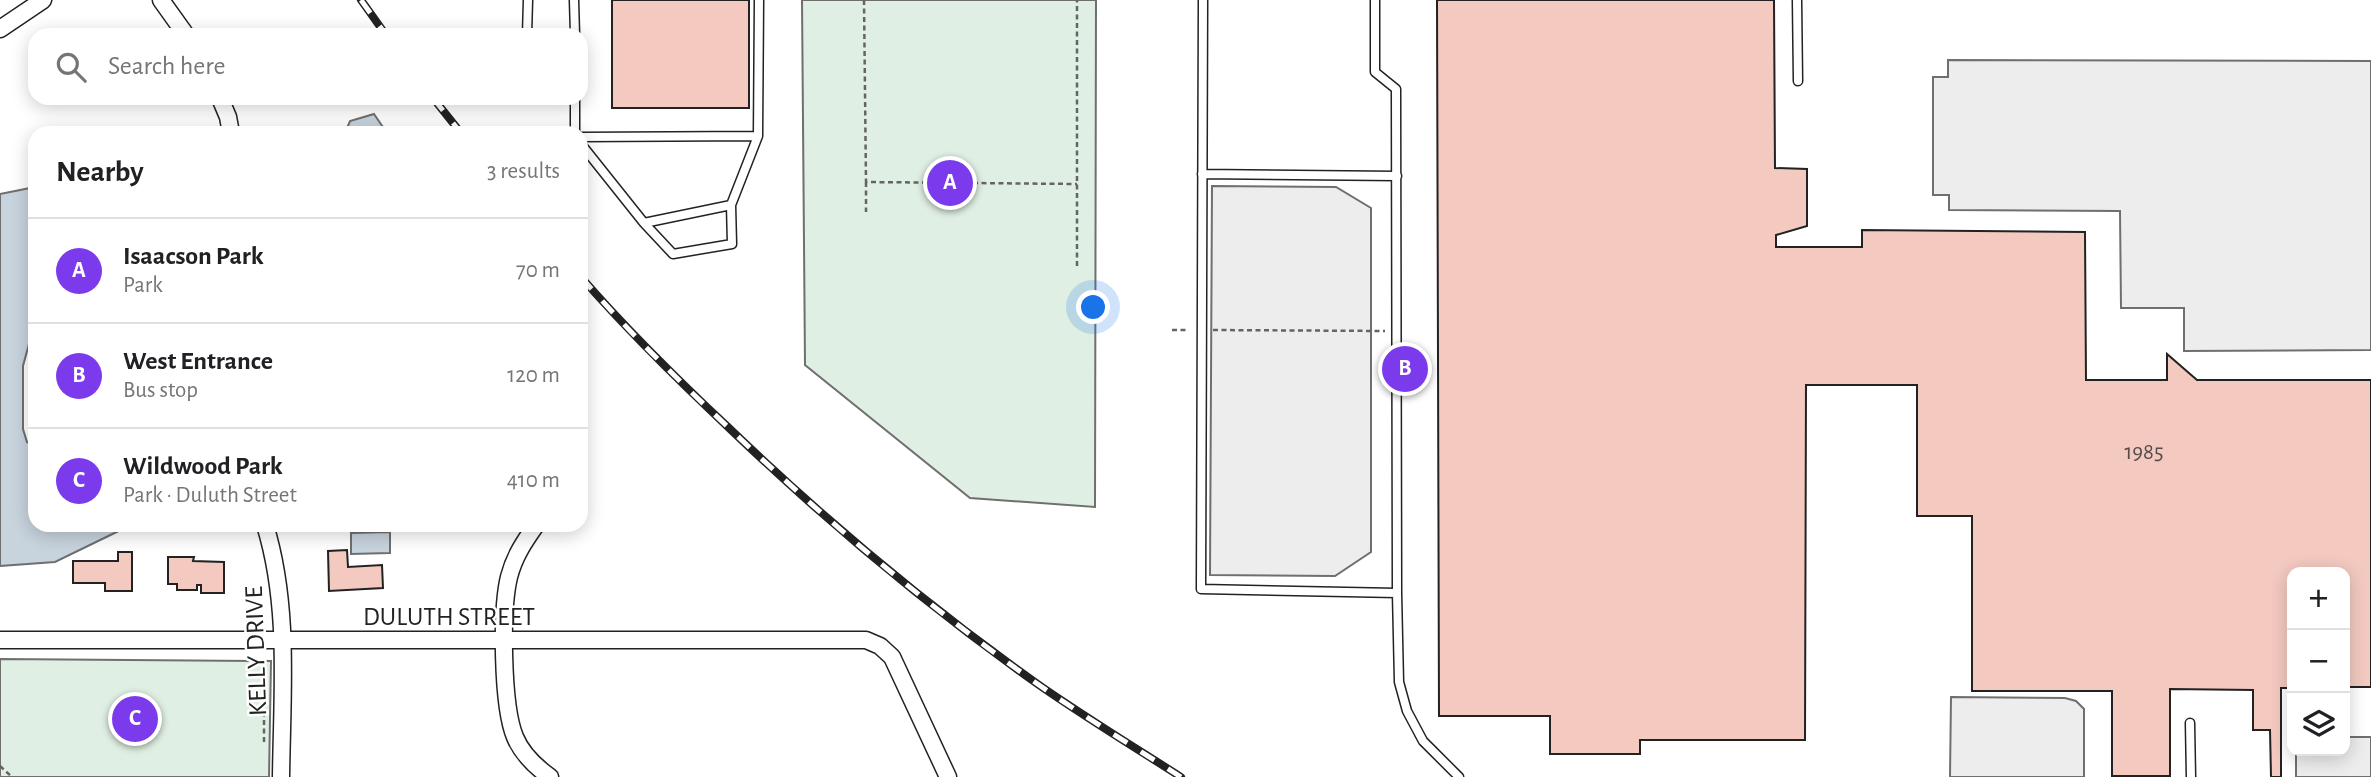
<!DOCTYPE html>
<html lang="en">
<head>
<meta charset="utf-8">
<style>
	:root { --surface:#fff; --page:#f2f2f2; --text:#202124; --muted:#757577; --line:#e0e0e0; --accent:#7c3aed }
	body { margin:0; font-family:"Alegreya Sans",sans-serif; background:var(--page); color:var(--text) }
	.controls { position:absolute; right:21px; bottom:21px; display:grid; overflow:hidden; border-radius:14px; box-shadow:0 4px 18px #0003 }
	.controls button { width:63px; height:63px; display:grid; place-items:center; padding:0; border:0; border-bottom:2px solid var(--line); background:var(--surface); color:var(--text); font:35px sans-serif }
	.you { position:absolute; left:1094px; top:308px; width:24px; height:24px; margin:-18px; border:5px solid #fff; border-radius:50%; background:#1a73e8; box-shadow:0 0 0 10px #1a73e833 }
	.badge { display:grid; place-items:center; width:46px; height:46px; border-radius:50%; background:var(--accent); color:#fff; font-size:23px; font-weight:700 }
	.pin { position:absolute; translate:-50% -50%; border:4px solid #fff; box-shadow:0 2px 7px #0006 }
	.list { margin:0; padding:0; list-style:none }
	h2 { display:flex; justify-content:space-between; align-items:center; height:91px; margin:0; padding:0 28px; font-size:30px }
	h2 small { font-size:23px; font-weight:400; color:var(--muted) }
	.list li { display:grid; grid-template-columns:46px 1fr auto; gap:21px; align-items:center; box-sizing:border-box; height:105px; padding:0 28px; border-top:2px solid var(--line) }
	.list b { display:block; font-size:26px; white-space:nowrap }
	.list p { margin:0; font-size:23px; white-space:nowrap; color:var(--muted) }
	.list em { font-size:23px; font-style:normal; color:var(--muted) }
	.icon { flex:none; width:38px; height:38px; fill:none; stroke:currentColor; stroke-width:2; stroke-linecap:round; stroke-linejoin:round }
	.map { position:relative; flex:none; width:2371px; height:777px; overflow:hidden }
	.search { position:absolute; background:var(--surface); box-shadow:0 4px 18px #0003; left:28px; top:28px; width:560px; height:77px; display:flex; align-items:center; gap:18px; box-sizing:border-box; padding:0 24px; border-radius:21px; color:var(--muted); font-size:26px }
	.panel { position:absolute; background:var(--surface); box-shadow:0 4px 18px #0003; left:28px; top:126px; width:560px; height:406px; border-radius:21px }
	.map>svg:first-child { display:block }
</style>
</head>
<body>
<div class="map">
<svg width="2371" height="777" viewBox="0 0 2371 777">
	<rect width="100%" height="100%" fill="#fff"/>
	<path fill="#e0efe3" stroke="#6f6f6f" stroke-width="2" d="M 802,0 L 1096,0 L 1095,507 L 970,498 L 805,365 Z
		M 0,659 L 271,661 L 269,777 L 0,777 Z"/>
	<path fill="#ededed" stroke="#6f6f6f" stroke-width="2" d="M 1948,60 L 2371,61 L 2371,350 L 2184,351 L 2184,308 L 2121,308 L 2120,211 L 1949,210 L 1949,195 L 1933,195 L 1933,77 L 1948,77 Z
		M 1212,186 L 1336,187 L 1371,208 L 1371,552 L 1335,576 L 1210,575 Z
		M 1951,697 L 2065,698 L 2076,701 L 2084,709 L 2084,777 L 1950,777 Z
		M 2345,737 L 2371,737 L 2371,777 L 2296,777 L 2296,753 L 2343,752 Z"/>
	<path fill="#c7d3dd" stroke="#6f6f6f" stroke-width="2" d="M 374,114 L 387,133 L 345,133 L 350,121 Z
		M 35,187 L 35,322 L 23,366 L 23,429 L 27,442 L 35,446 L 35,525 L 131,525 L 55,562 L 0,566 L 0,194 Z
		M 390,532 L 390,553 L 351,554 L 351,533 Z"/>
	<path fill="#f3c9c0" stroke="#222" stroke-width="2" d="M 612,0 L 749,0 L 749,108 L 612,108 Z
		M 1437,0 L 1774,0 L 1775,168 L 1807,169 L 1807,226 L 1776,235 L 1776,247 L 1862,247 L 1862,230 L 2085,232 L 2086,380 L 2167,380 L 2167,354 L 2197,380 L 2371,380 L 2371,687 L 2345,687 L 2345,572 L 2292,572 L 2292,688 L 2281,688 L 2281,777 L 2271,777 L 2270,730 L 2253,730 L 2253,690 L 2170,689 L 2170,776 L 2112,776 L 2112,691 L 1972,691 L 1972,516 L 1917,516 L 1917,385 L 1806,385 L 1805,740 L 1640,740 L 1640,754 L 1550,754 L 1550,716 L 1439,716 Z
		M 347,550 L 348,567 L 382,565 L 383,588 L 329,591 L 328,551 Z
		M 118,552 L 132,552 L 132,591 L 105,591 L 105,583 L 73,583 L 73,561 L 118,561 Z
		M 168,557 L 194,557 L 193,561 L 224,562 L 224,593 L 201,593 L 201,585 L 197,585 L 197,590 L 177,590 L 177,584 L 168,584 Z"/>
	<g fill="none" stroke-linecap="round" stroke-linejoin="round">
		<g stroke="#222" stroke-width="11">
			<path id="lane" d="M 574,0 L 575,35
				M 1203,0 L 1201,589 L 1397,593
				M 1375,0 L 1375,72 L 1396,89 L 1397,593 L 1399,682 L 1407,711 L 1423,741 L 1459,777
				M 1797,0 L 1798,81
				M 527,35 L 528,0
				M 575,98 L 575,133
				M 581,137 L 758,136
				M 581,144 L 644,223 L 731,205 L 758,136 L 759,0
				M 1202,174 L 1397,176
				M 644,223 L 673,254 L 732,244 L 731,205
				M 2190,723 L 2191,777"/>
		</g>
		<g stroke="#222" stroke-width="19">
			<path id="street" d="M 161,0 L 186,35
				M 0,29 L 43,0
				M 220,98 L 228,117 L 231,133
				M 265,525 C 290,606 282,693 281,777
				M 536,525 C 524,542 514,557 509,577 C 501,610 502,706 515,737 C 522,754 536,767 550,777
				M 0,640 L 866,640 L 880,646 L 892,657 L 948,777"/>
		</g>
		<path stroke="#646464" stroke-width="2.5" stroke-dasharray="5 3.5" stroke-linecap="butt" d="M 864,0 L 866,182 L 1077,184
			M 866,182 L 866,212
			M 1077,266 L 1077,0
			M 1172,330 L 1189,330
			M 1213,330 L 1385,331
			M 264,742 L 264,657
			M 0,766 L 12,777"/>
		<use href="#lane" stroke="#fff" stroke-width="8"/>
		<use href="#street" stroke="#fff" stroke-width="16"/>
		<g stroke="#222" stroke-width="8">
			<path id="rail" d="M 361,0 L 386,35
				M 433,98 L 461,133
				M 581,277 C 627,330 678,380 729,428 C 826,521 929,607 1039,685 C 1085,717 1134,747 1181,777"/>
		</g>
		<use href="#rail" stroke="#fff" stroke-width="5" stroke-dasharray="16" stroke-linecap="butt"/>
	</g>
	<g text-anchor="middle" stroke-width="5" stroke-linejoin="round" paint-order="stroke">
		<g font-size="23" fill="#564c4a">
			<text x="2144" y="459">1985</text>
		</g>
		<g font-size="26" fill="#222" stroke="#fff">
			<text x="449" y="625">DULUTH STREET</text>
			<text transform="translate(255 651) rotate(-92)" y="9">KELLY DRIVE</text>
		</g>
	</g>
</svg>
<div class="controls">
<button>+</button>
<button>−</button>
<button><svg class="icon" aria-label="layers" viewBox="0 0 24 24"><path d="M12 4l9 5-9 5-9-5zM3 14l9 5 9-5"/></svg></button>
</div>
<div class="you"></div>
<div class="pin badge" style="left:950px;top:183px">A</div>
<div class="pin badge" style="left:1405px;top:369px">B</div>
<div class="pin badge" style="left:135px;top:719px">C</div>
<div class="search"><svg class="icon" aria-label="search" viewBox="0 0 24 24"><circle cx="10" cy="10" r="6"/><path d="M15 15l6 6"/></svg>Search here</div>
<section class="panel">
<h2>Nearby<small>3 results</small></h2>
<ul class="list">
<li><span class="badge">A</span><div><b>Isaacson Park</b><p>Park</p></div><em>70 m</em></li>
<li><span class="badge">B</span><div><b>West Entrance</b><p>Bus stop</p></div><em>120 m</em></li>
<li><span class="badge">C</span><div><b>Wildwood Park</b><p>Park · Duluth Street</p></div><em>410 m</em></li>
</ul>
</section>
</div>
</body>
</html>
